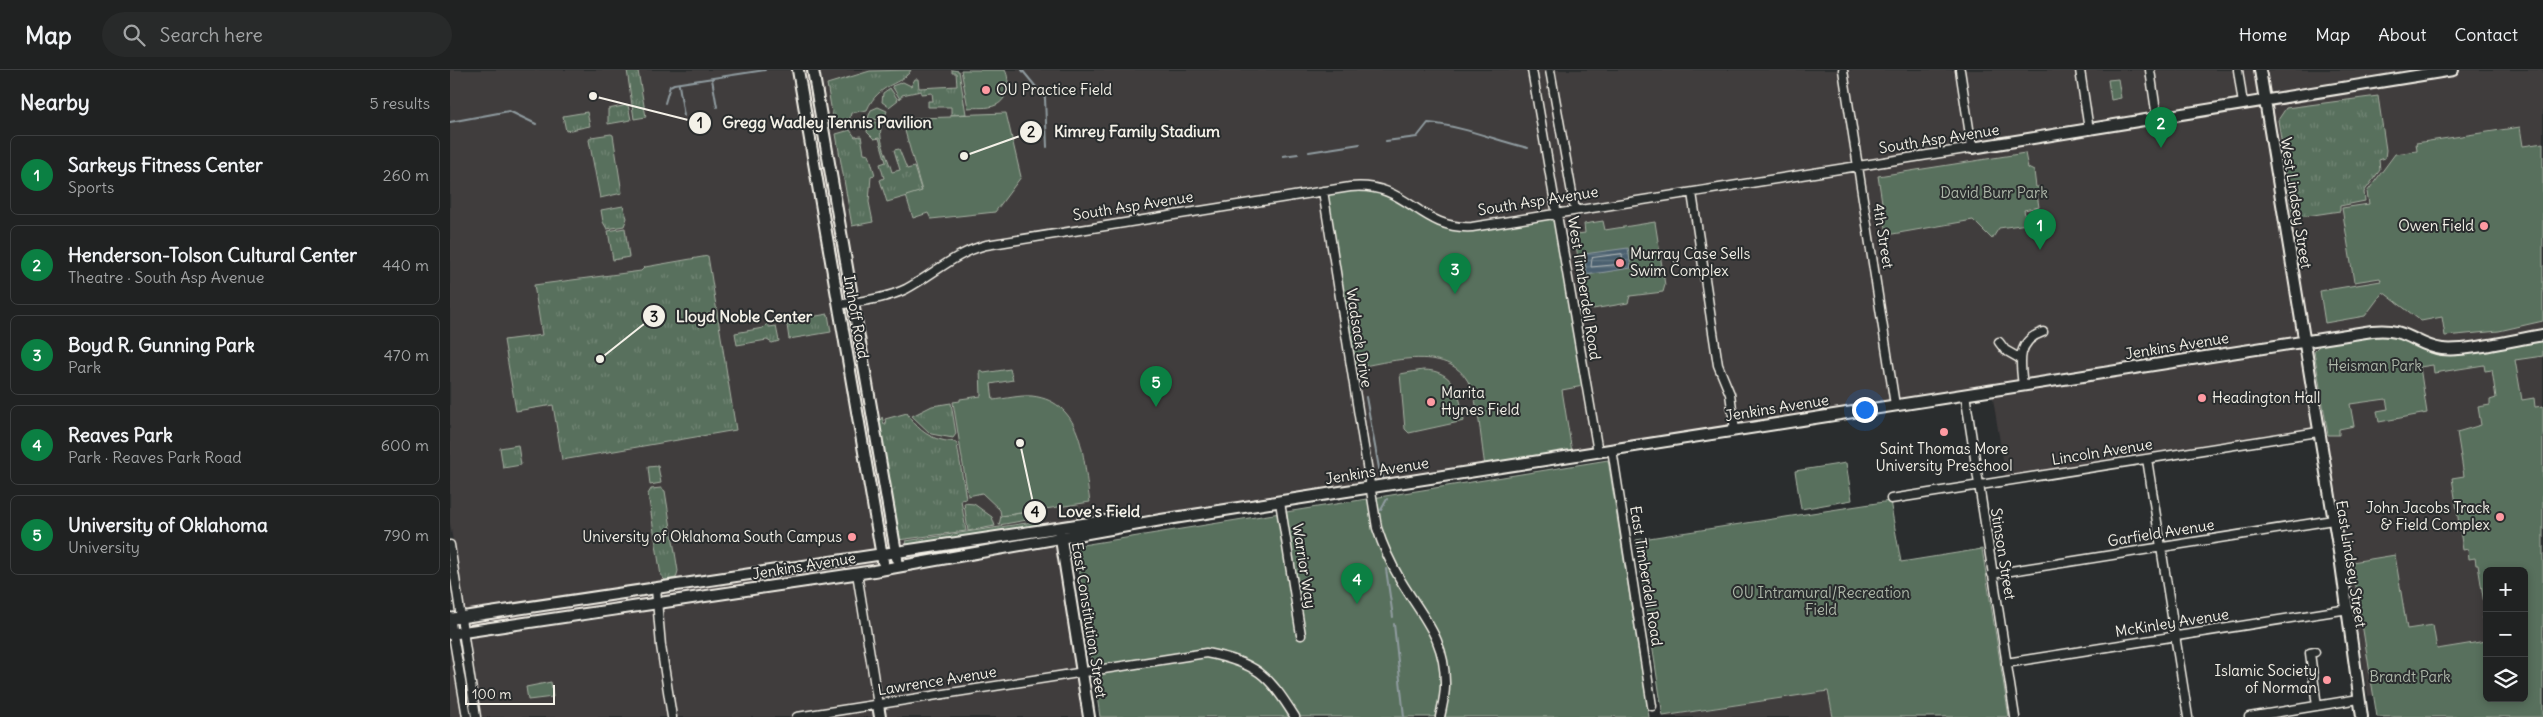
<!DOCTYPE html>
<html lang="en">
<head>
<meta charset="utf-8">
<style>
	:root { --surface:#202222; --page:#282a2a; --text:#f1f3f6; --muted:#a2a4a5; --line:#3d3f40; --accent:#0b8043 }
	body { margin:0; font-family:Delius,sans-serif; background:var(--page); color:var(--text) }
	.controls { position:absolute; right:15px; bottom:15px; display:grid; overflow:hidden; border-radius:8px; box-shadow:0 2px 8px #0003 }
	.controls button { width:45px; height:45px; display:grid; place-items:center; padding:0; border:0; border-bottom:1px solid var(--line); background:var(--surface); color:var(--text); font:25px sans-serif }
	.scale { position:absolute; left:15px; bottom:12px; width:90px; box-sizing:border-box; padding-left:5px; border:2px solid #f4f1e8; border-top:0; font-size:14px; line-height:18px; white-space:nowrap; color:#f4f1e8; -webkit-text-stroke:4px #2a2d2e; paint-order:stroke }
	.you { position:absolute; left:1414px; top:339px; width:18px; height:18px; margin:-12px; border:4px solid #fff; border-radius:50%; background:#1a73e8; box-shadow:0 0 0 8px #1a73e833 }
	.badge { display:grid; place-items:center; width:32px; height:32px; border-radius:50%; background:var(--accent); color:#fff; font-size:16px; font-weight:700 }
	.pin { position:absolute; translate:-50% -41px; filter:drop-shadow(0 1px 2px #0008) }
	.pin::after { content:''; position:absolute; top:26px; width:18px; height:15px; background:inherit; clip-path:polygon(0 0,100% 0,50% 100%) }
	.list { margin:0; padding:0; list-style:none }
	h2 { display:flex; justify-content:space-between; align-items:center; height:65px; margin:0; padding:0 20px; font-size:21px }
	h2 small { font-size:16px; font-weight:400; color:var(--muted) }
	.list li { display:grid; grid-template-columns:32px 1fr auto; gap:15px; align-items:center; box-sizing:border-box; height:80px; margin:0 10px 10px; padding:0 10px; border:1px solid var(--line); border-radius:8px }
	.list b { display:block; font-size:19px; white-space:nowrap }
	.list p { margin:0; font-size:16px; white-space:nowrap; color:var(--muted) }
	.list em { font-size:16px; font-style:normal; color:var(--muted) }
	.icon { flex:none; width:28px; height:28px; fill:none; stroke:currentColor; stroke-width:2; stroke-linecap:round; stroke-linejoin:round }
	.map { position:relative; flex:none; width:2093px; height:647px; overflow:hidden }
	header { display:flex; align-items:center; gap:30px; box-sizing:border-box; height:70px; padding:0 25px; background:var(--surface); border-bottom:1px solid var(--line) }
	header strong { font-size:24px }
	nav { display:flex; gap:28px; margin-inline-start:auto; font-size:18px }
	.search { width:350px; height:45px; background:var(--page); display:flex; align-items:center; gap:12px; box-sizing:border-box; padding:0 18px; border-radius:28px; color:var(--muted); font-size:19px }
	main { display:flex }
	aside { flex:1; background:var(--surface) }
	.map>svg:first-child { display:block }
</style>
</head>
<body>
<header>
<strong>Map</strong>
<div class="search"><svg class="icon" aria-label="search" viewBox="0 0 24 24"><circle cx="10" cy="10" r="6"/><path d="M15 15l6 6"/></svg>Search here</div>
<nav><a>Home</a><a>Map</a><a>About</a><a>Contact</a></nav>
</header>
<main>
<aside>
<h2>Nearby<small>5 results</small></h2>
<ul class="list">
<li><span class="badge">1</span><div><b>Sarkeys Fitness Center</b><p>Sports</p></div><em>260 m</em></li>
<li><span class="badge">2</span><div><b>Henderson-Tolson Cultural Center</b><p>Theatre · South Asp Avenue</p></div><em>440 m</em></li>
<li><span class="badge">3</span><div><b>Boyd R. Gunning Park</b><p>Park</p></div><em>470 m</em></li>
<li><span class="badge">4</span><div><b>Reaves Park</b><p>Park · Reaves Park Road</p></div><em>600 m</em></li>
<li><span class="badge">5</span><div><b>University of Oklahoma</b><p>University</p></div><em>790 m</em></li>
</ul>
</aside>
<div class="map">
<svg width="2093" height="647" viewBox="0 0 2093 647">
	<defs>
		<pattern id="grass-tufts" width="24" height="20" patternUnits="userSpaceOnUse" patternTransform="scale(1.25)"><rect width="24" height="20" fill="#59705d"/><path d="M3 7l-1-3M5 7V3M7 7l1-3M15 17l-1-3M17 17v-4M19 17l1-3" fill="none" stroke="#718574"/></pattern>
		<pattern id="water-rules" width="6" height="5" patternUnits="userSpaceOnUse" patternTransform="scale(1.25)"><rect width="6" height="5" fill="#4c616f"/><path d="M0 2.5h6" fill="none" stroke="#667884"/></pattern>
	</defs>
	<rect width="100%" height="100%" fill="#2a2d2e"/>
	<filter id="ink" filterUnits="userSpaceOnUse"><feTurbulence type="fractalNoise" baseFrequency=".02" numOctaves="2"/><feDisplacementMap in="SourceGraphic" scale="10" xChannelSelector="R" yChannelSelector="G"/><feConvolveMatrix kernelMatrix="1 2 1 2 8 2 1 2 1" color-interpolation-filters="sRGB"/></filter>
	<g filter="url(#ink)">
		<path fill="#403c3d" d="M 0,0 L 2093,0 L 2093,596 L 2074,501 L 2037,501 L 2037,606 L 1918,626 L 1875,357 L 1556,408 L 1541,317 L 734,443 L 651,447 L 606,454 L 635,647 L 0,647 L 0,568 L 18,565 L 0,453 Z
			M 1378,621 L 1383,647 L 1209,647 Z"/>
		<path fill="url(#grass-tufts)" stroke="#a6b0a2" d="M 177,0 L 188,1 L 196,47 L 184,49 Z
			M 461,0 C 453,15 429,12 417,40 L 401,43 L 399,52 L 384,54 L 377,14 L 420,1 Z
			M 502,0 L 509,1 L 516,44 L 501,45 L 501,37 L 478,37 L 478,31 L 483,31 L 482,23 L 471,24 L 471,21 L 452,25 L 450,29 L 442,16 L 453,12 L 461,16 L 465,9 L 468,9 L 469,18 L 507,16 L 506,3 L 502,3 Z
			M 440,18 L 448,30 L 439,37 L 432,32 L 433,23 Z
			M 1928,26 L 1936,80 L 1935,88 L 1929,90 L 1930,100 L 1914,122 L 1915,131 L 1890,136 L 1890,141 L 1843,148 L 1828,50 L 1836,38 Z
			M 178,35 L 181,50 L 158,54 L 158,39 Z
			M 428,37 L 437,41 L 433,51 L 418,48 L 421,40 Z
			M 137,42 L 140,56 L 116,61 L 113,46 Z
			M 418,51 L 432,53 C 427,69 437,84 442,102 L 450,100 L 444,80 L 449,79 L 457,99 L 464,97 L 472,122 L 437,132 L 430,110 L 434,108 L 430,94 L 436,92 L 429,68 L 424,69 L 417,62 Z
			M 400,60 L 405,67 L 411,66 L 414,83 L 419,84 L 425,105 L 421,106 L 419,132 L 423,152 L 402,156 L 386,64 Z
			M 161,64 L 163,65 L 172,123 L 150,128 L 139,70 L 141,67 Z
			M 173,136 L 177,148 L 174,156 L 157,159 L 153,152 L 151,140 Z
			M 175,158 L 179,187 L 163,190 L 158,161 Z
			M 258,186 L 286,360 L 112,390 L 103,335 L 66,341 L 54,270 L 92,265 L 84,215 L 191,201 L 195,197 Z
			M 378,244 L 381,262 L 339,269 L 337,255 L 343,254 L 343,250 Z
			M 318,253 L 319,257 L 326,256 L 329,271 L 322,273 L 317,270 L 287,275 L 285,263 L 313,258 Z
			M 501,333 L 506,364 L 503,368 L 481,364 L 462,346 L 482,336 Z
			M 457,343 C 465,356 476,367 492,370 C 498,372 503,370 507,374 L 516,429 L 511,430 L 516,461 L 448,470 L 428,356 L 432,347 L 434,354 L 436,354 L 435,349 Z
			M 68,375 L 71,395 L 53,398 L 50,378 Z
			M 208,396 L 211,413 L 200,415 L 198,397 Z
			M 211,418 L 215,421 L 228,501 L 226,508 L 215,510 L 211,506 L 198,424 L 201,419 Z
			M 514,433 L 524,434 L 542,447 L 545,456 L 518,461 Z
			M 592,440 L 594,447 L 549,455 L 551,446 Z
			M 590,451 L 592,456 L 457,477 L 456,471 Z"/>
		<path fill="#59705d" stroke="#a6b0a2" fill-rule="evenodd" d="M 511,0 L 555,0 C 561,11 558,30 546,35 C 538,39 526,37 518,38 Z
			M 1668,9 L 1671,28 L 1661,30 L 1658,10 Z
			M 556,43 L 571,107 L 545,142 L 481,149 L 478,143 L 463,148 L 456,126 L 472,121 L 455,61 L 459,51 L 467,48 L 501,47 L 501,45 Z
			M 2070,57 L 2073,76 L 2093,73 L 2093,251 L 2049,261 L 1995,266 L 1992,247 L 1971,251 L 1933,222 L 1915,246 L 1875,253 L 1870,221 L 1931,211 L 1930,208 L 1904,212 L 1892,138 L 1919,134 L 1917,122 L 1945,84 L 1967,81 L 1966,73 Z
			M 1575,83 L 1578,98 L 1584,101 L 1586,117 L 1592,117 L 1593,123 L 1587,124 L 1589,137 L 1574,140 L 1577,154 L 1549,158 L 1542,169 L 1523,150 L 1437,165 L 1428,106 Z
			M 906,119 L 918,119 L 951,130 L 981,152 L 1015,161 L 1098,148 L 1104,152 L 1133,316 L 1112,320 L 1122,382 L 1035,396 C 1031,373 1030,346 1023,323 C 1007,271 943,291 904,298 L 877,124 Z
			M 1153,151 L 1155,160 L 1205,152 L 1215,215 L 1213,222 L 1180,226 L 1178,233 L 1137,240 L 1125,170 L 1127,164 L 1135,163 L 1134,154 Z
			M 1922,261 L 1998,279 L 2093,264 L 2093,286 L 2065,290 L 2072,330 L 2084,328 L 2085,337 L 2093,336 L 2093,647 L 1927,647 L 1902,492 L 1945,485 L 1957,559 L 1983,555 L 1987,579 L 2036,571 L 2033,547 L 2036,546 L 2028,495 L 2026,495 L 2025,488 L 2019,489 L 2018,479 L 2013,480 L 2002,408 L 2014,406 L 2007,362 L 2031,355 L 2028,337 L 2040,335 L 2040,330 L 2046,328 L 2042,300 L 2035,301 L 2034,295 L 1984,303 L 1983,295 L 1970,297 L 1977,343 L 1929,352 L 1927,341 L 1938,339 L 1936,329 L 1900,334 L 1904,356 L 1889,359 L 1889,365 L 1878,365 L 1864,281 L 1871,274 ZM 2037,501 L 2074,501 L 2074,628 L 2037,628 Z
			M 560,299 L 563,310 L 541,314 L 543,330 C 555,329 569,325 582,326 C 635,332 633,391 640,432 L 551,446 L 550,440 L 532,423 L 518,426 L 503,332 L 510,331 L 510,329 L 531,326 L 530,300 L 534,303 Z
			M 973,300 C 1005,300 1010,325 1014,351 L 959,363 L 955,359 L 950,304 Z
			M 1158,390 L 1199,647 L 650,647 L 626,476 Z
			M 1396,393 L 1402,430 L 1351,439 L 1345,401 Z
			M 1440,431 L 1451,492 L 1532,479 L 1559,647 L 1383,647 L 1378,621 L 1213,646 L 1186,470 Z
			M 101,612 L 103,627 L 78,630 L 76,617 Z"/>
		<path fill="url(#water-rules)" stroke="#8f9b9f" d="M 1178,178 L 1181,198 L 1137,205 L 1134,184 Z"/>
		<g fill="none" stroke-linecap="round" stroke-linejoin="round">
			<path stroke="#b1b7b8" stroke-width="1" d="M 1172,184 L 1173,194 L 1141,197 L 1142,188 Z"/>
			<path stroke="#8f9b9f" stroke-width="2" d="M 572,0 L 595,28 L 597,77
				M 262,9 L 267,37
				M 229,15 L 234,46
				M 215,33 L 220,16 L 224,14 L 315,0
				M 0,52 L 59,41 L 86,54
				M 936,71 L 967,67 L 978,53 C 1012,56 1045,70 1078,78
				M 859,82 L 910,74
				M 833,86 L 848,84
				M 916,327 L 929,398 L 933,407
				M 931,440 L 937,429
				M 936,499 L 943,547
				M 944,554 L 954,647"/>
			<g stroke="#f4f1e8" stroke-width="11">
				<path id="street" d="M 1082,0 L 1148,382
					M 1100,0 L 1125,140
					M 1393,0 L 1445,335
					M 1630,0 L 1639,60
					M 1700,0 L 1707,48
					M 1788,0 L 1793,34
					M 873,121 L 927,458 C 933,477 941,494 951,511 C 973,548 996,569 995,616 C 995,626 992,637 990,647
					M 1242,123 L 1268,295 L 1280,324 L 1285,360
					M 388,235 C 411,231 435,229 456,219 C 484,204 505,183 536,175 L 900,117 C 958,111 968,160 1022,157 L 1522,78 L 1510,0
					M 1549,272 L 1555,280 L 1569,288
					M 1573,315 C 1570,293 1566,271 1593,262
					M 1515,324 L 1565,647
					M 1162,379 L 1202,636
					M 1697,389 L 1738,647
					M 1441,429 L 1868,362
					M 830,432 L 851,565
					M 0,475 L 26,647
					M 407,503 L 428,635
					M 1542,504 L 1883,450
					M 206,519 L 211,576 L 222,647
					M 0,547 L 17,647
					M 1865,582 L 1860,583 L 1867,636
					M 1556,593 L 1892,540
					M 347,647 L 756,583 C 807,593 818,604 845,647
					M 1799,647 L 1909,629"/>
			</g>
			<g stroke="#f4f1e8" stroke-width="14">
				<path id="secondary" d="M 348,0 L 433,492
					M 363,0 L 447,488
					M 1810,0 L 1891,494 L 1912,647
					M 1522,78 L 2003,0
					M 610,463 L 639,647
					M 0,549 L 653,451 L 685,450
					M 0,564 L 424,501 L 711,450 L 1922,261 C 1959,257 1963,275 1992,279 C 2016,282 2067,269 2093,265
					M 428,635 L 430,647"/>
			</g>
			<use href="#street" stroke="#2a2d2e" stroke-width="8"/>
			<use href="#secondary" stroke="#2a2d2e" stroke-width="10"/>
		</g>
	</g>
	<g fill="#ff9aa2" stroke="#2a2d2e" stroke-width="2">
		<circle cx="536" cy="20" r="5"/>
		<circle cx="2034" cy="156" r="5"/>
		<circle cx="1170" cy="193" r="5"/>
		<circle cx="1752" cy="328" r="5"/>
		<circle cx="981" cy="332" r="5"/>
		<circle cx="1494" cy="362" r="5"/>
		<circle cx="2050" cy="447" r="5"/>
		<circle cx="402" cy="467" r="5"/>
		<circle cx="1877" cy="610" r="5"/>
	</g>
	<g text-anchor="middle" stroke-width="4" stroke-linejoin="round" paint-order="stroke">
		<g font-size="15" fill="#f4f1e8" stroke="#2a2d2e" text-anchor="start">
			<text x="546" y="25">OU Practice Field</text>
			<text x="2024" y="161" text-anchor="end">Owen Field</text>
			<text x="1180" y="189">Murray Case Sells<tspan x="1180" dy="17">Swim Complex</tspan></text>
			<text x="991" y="328">Marita<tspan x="991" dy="17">Hynes Field</tspan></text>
			<text x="1762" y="333">Headington Hall</text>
			<text x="1494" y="384" text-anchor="middle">Saint Thomas More<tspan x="1494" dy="17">University Preschool</tspan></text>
			<text x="2040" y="443" text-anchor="end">John Jacobs Track<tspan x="2040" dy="17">&amp; Field Complex</tspan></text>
			<text x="392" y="472" text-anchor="end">University of Oklahoma South Campus</text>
			<text x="1867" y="606" text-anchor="end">Islamic Society<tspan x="1867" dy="17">of Norman</tspan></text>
		</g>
		<g font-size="15" fill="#f4f1e8" stroke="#2a2d2e">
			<text transform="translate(1489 69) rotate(-9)" y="5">South Asp Avenue</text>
			<text transform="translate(1088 131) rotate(-9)" y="5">South Asp Avenue</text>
			<text transform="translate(1846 133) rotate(81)" y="5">West Lindsey Street</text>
			<text transform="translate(683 136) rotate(-9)" y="5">South Asp Avenue</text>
			<text transform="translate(1433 166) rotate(81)" y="5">4th Street</text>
			<text transform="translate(1134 218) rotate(81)" y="5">West Timberdell Road</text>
			<text transform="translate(406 247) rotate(80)" y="5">Imhoff Road</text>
			<text transform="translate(909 268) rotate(81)" y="5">Wadsack Drive</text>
			<text transform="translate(1727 276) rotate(-9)" y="5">Jenkins Avenue</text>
			<text transform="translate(1327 338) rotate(-9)" y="5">Jenkins Avenue</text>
			<text transform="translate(1652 382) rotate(-9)" y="5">Lincoln Avenue</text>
			<text transform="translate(927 401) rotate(-9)" y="5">Jenkins Avenue</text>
			<text transform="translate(1711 463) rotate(-9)" y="5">Garfield Avenue</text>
			<text transform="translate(1553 484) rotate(81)" y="5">Stinson Street</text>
			<text transform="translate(1901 494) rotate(81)" y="5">East Lindsey Street</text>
			<text transform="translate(354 496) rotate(-9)" y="5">Jenkins Avenue</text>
			<text transform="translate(854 496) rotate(81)" y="5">Warrior Way</text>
			<text transform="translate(1196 506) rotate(81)" y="5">East Timberdell Road</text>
			<text transform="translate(639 550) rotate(81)" y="5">East Constitution Street</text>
			<text transform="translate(1722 553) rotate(-9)" y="5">McKinley Avenue</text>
			<text transform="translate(487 611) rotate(-9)" y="5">Lawrence Avenue</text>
		</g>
		<g font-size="15" fill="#aeb7a9" stroke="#2a2d2e">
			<text x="1544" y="128">David Burr Park</text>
			<text x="1925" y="301">Heisman Park</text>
			<text x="1371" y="528">OU Intramural/Recreation<tspan x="1371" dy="17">Field</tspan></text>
			<text x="1960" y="612">Brandt Park</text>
		</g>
	</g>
	<path fill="none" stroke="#f4f1e8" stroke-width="2" d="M143 26L250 53M514 86L581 62M150 289L204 246M570 373L585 442"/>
	<g fill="#f4f1e8" stroke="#2a2d2e" stroke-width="2">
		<circle cx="143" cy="26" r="5"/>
		<circle cx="514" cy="86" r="5"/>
		<circle cx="150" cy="289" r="5"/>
		<circle cx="570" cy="373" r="5"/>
		<circle cx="250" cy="53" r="12"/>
		<circle cx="581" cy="62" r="12"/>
		<circle cx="204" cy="246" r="12"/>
		<circle cx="585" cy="442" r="12"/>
	</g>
	<g font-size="15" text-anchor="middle" font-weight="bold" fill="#111">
		<text x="250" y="58">1</text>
		<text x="581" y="67">2</text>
		<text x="204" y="252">3</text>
		<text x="585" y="447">4</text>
	</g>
	<g font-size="16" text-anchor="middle" font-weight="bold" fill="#f4f1e8" stroke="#2a2d2e" stroke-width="4" stroke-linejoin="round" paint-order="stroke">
		<text x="377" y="58">Gregg Wadley Tennis Pavilion</text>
		<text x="687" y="67">Kimrey Family Stadium</text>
		<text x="294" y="252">Lloyd Noble Center</text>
		<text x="649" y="447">Love's Field</text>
	</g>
</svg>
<div class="controls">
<button>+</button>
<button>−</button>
<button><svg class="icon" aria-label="layers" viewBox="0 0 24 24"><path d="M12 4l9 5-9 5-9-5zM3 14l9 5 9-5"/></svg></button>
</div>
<div class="scale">100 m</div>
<div class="you"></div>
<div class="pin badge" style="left:1590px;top:180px">1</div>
<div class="pin badge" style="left:1711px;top:78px">2</div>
<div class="pin badge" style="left:1005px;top:224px">3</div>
<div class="pin badge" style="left:907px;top:534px">4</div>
<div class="pin badge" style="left:706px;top:337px">5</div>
</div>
</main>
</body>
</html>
